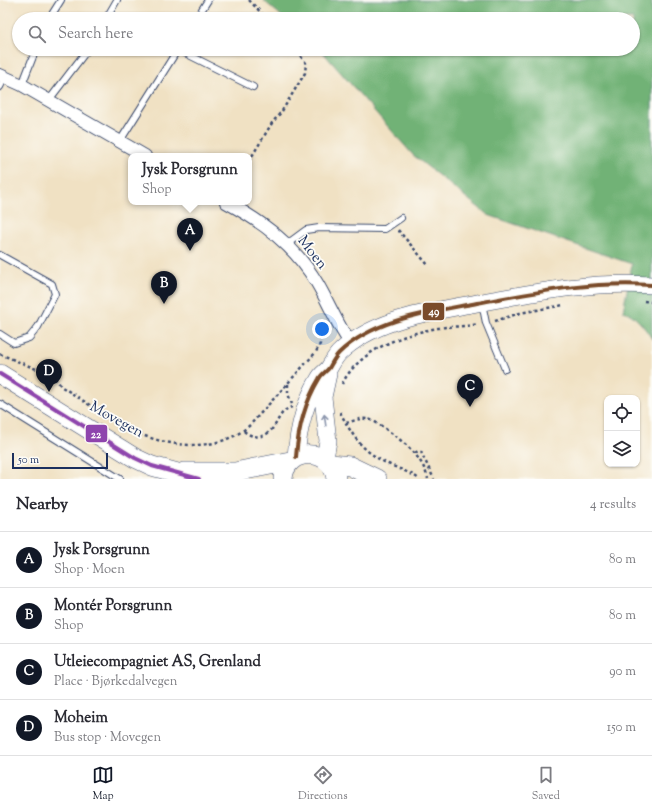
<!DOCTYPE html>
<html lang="en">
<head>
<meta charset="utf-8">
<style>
	:root { --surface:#fff; --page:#f2f2f3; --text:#2b2b33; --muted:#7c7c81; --line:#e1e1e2; --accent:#111827 }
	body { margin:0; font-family:"Sorts Mill Goudy",serif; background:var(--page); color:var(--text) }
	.controls { position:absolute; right:12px; bottom:12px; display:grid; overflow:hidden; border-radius:8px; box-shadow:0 1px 3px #0004 }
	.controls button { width:36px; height:36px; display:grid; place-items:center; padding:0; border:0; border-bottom:1px solid var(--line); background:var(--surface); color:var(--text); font:20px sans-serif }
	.scale { position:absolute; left:12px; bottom:10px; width:96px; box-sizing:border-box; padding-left:4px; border:2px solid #1b2f5e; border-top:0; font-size:11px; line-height:14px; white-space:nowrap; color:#1b2f5e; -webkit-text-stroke:3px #fdfcf7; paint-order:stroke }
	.you { position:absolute; left:322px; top:329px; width:14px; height:14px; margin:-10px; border:3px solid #fff; border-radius:50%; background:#1a73e8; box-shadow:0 0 0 6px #1a73e833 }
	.badge { display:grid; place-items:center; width:26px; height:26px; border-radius:50%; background:var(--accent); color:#fff; font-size:13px; font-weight:700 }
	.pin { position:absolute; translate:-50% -33px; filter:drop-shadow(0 1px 2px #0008) }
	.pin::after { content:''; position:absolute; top:21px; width:14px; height:12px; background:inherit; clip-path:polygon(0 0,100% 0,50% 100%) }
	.popup { position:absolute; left:128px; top:153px; width:124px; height:52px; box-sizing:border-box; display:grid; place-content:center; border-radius:8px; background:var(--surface); filter:drop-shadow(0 1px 3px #0005); font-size:13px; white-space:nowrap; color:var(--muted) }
	.popup b { font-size:15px; color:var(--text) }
	.popup::after { content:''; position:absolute; left:50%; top:100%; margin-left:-8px; border:8px solid transparent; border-top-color:var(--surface) }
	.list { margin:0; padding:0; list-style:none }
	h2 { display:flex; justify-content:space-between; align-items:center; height:52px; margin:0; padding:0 16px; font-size:17px }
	h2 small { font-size:13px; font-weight:400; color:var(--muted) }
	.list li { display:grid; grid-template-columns:26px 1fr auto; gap:12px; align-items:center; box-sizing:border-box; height:56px; padding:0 16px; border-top:1px solid var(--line) }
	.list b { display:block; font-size:15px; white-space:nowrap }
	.list p { margin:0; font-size:13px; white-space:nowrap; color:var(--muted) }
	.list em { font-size:13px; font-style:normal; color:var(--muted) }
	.icon { flex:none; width:22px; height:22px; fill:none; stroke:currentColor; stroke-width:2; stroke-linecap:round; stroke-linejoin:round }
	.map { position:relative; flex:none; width:652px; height:479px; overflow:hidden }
	.search { position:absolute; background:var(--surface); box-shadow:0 1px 3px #0004; left:12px; right:12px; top:12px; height:44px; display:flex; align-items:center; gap:10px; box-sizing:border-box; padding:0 14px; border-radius:22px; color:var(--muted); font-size:15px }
	.sheet { height:276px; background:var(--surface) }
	nav { display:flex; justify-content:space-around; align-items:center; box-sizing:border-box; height:56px; border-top:1px solid var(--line); background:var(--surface); font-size:11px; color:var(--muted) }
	nav a { display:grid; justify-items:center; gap:2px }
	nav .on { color:var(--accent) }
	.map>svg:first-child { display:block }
</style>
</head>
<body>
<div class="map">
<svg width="652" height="479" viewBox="0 0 652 479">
	<rect width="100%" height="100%" fill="#fdfcf7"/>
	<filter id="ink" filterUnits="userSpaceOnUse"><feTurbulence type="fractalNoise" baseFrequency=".025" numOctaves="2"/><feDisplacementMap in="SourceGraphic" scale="8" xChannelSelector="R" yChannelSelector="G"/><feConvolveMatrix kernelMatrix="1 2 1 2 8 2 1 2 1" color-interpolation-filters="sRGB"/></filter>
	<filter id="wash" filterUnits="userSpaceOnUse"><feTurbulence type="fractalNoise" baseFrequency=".012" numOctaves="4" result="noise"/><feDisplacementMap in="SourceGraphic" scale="16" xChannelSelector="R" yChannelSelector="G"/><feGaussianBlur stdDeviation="0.9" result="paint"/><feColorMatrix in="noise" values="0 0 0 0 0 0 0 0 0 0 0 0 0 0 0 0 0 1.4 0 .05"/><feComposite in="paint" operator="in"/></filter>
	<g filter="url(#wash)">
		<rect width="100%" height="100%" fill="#f0e1c3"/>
		<path fill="#71b276" stroke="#46706a" d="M 263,0 L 652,0 L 652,339 C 646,329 634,313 623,311 L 632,264 L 488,215 L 413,155 L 320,49 L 633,49 L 633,19 L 285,19 Z"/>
	</g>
	<g filter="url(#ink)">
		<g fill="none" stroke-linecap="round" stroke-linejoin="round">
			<g stroke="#3b4a6d" stroke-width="8">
				<path id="service" d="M 49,19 L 61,0
					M 106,19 L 117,0
					M 196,19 L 208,0
					M 177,49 L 253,87
					M 22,85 L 36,49
					M 0,87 L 5,77
					M 49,100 L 88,49
					M 120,141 L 178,49
					M 287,244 L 306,230 L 319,228 L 385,229 L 401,218
					M 0,255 L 52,284 L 55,294 L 38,327 L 29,338 L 14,343 L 0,334
					M 482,303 L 486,323 L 505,369
					M 0,404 L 120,479"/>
			</g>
			<g stroke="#3b4a6d" stroke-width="14">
				<path id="minor" d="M 0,75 L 22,85 L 145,156
					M 226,202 C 263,222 295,246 317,283 C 329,303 337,325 351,344"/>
			</g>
			<g stroke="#3b4a6d" stroke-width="18">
				<path id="secondary" d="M 296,457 C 298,430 305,402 319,379 C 321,374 326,372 329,368 C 332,363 335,357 339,353 C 375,318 431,312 477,303 C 537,292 590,281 652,285
					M 325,458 L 328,441 L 323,397 L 328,374"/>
			</g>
			<g stroke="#3b4a6d" stroke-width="20">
				<path id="primary" d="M 0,374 L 135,458 L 152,466 L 199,479
					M 331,464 L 350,466 L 377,479
					M 184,472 L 235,472 L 290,461
					M 283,479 C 285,446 333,447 336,479"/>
			</g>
			<path stroke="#3b4a6d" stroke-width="2.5" stroke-dasharray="3 3" stroke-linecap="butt" d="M 249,0 L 267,19
				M 249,161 L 272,123 L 282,111 L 305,73 L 306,63 L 295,49
				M 398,230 L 428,265
				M 644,301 L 652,302
				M 495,321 L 520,313 L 564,305
				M 0,354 L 53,376 L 62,387 C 86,402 110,420 135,432 C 171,448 219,453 250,425 L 316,352 L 320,344 L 321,325 L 325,321
				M 288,384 L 288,394 L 292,404
				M 342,384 C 359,350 403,334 438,328 C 451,326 465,327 478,324
				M 340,412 C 353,437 362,451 388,464 C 399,469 410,472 419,479
				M 346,423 C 353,421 360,418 367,419 C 374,420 381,426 387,430 C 405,443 422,456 428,479
				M 244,431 C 250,437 262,439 269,432 C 279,424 278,411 292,407
				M 415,453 L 418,451 L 421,452 L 434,479"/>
			<use href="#service" stroke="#fff" stroke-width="6"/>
			<use href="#minor" stroke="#fff" stroke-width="12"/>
			<use href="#secondary" stroke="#fff" stroke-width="17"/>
			<use href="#primary" stroke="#fff" stroke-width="19"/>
			<g stroke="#fdfcf7" stroke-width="7">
				<path id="bus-1" d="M 0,374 L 135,458 L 152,466 L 199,479"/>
			</g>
			<g stroke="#fdfcf7" stroke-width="7">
				<path id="bus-2" d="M 296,457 C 298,430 305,402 319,379 C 321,374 326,372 329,368 C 332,363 335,357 339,353 C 375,318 431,312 477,303 C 537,292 590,281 652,285"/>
			</g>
			<use href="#bus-1" stroke="#8e44ad" stroke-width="4"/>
			<use href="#bus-2" stroke="#7a4b2a" stroke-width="4"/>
		</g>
		<defs><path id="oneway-shaft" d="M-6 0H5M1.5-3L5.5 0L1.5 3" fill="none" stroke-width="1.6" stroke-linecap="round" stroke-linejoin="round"/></defs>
		<use stroke="#8d97ae" href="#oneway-shaft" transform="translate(325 420) rotate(-98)"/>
	</g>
	<g text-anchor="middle" stroke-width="3.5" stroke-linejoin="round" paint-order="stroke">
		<g font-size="15" fill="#1b2f5e" stroke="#fdfcf7">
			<text transform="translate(313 252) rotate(52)" y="5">Moen</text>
			<text transform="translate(117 419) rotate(29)" y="5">Movegen</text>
		</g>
	</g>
	<g stroke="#fdfcf7" stroke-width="1.5">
		<rect x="422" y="302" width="23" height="19" rx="4" fill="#7a4b2a"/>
		<rect x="85" y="424" width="23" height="19" rx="4" fill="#8e44ad"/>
	</g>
	<g font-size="11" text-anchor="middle" font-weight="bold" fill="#fff">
		<text x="434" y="315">49</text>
		<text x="96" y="438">22</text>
	</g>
</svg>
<div class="controls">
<button><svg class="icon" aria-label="locate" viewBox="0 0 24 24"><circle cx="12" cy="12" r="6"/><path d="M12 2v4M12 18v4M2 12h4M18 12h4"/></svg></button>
<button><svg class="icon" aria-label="layers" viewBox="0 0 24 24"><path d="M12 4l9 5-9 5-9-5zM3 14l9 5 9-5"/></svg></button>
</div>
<div class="scale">50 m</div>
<div class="you"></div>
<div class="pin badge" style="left:190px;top:251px">A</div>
<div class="popup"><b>Jysk Porsgrunn</b>Shop</div>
<div class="pin badge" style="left:164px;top:304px">B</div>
<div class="pin badge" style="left:470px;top:407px">C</div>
<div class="pin badge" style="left:49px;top:392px">D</div>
<div class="search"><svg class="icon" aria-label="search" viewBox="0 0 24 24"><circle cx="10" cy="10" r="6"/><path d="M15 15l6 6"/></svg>Search here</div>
</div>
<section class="sheet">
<h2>Nearby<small>4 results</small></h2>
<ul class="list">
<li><span class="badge">A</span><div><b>Jysk Porsgrunn</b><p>Shop · Moen</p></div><em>80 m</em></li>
<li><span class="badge">B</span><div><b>Montér Porsgrunn</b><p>Shop</p></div><em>80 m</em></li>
<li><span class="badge">C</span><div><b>Utleiecompagniet AS, Grenland</b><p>Place · Bjørkedalvegen</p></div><em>90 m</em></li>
<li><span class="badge">D</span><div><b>Moheim</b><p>Bus stop · Movegen</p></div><em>150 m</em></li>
</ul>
</section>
<nav>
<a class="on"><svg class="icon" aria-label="map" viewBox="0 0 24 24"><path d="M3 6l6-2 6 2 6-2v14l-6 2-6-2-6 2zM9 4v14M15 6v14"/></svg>Map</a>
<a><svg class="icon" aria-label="directions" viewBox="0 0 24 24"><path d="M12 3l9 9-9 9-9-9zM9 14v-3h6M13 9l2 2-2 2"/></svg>Directions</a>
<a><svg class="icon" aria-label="saved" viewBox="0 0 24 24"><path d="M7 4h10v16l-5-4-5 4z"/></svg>Saved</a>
</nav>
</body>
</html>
